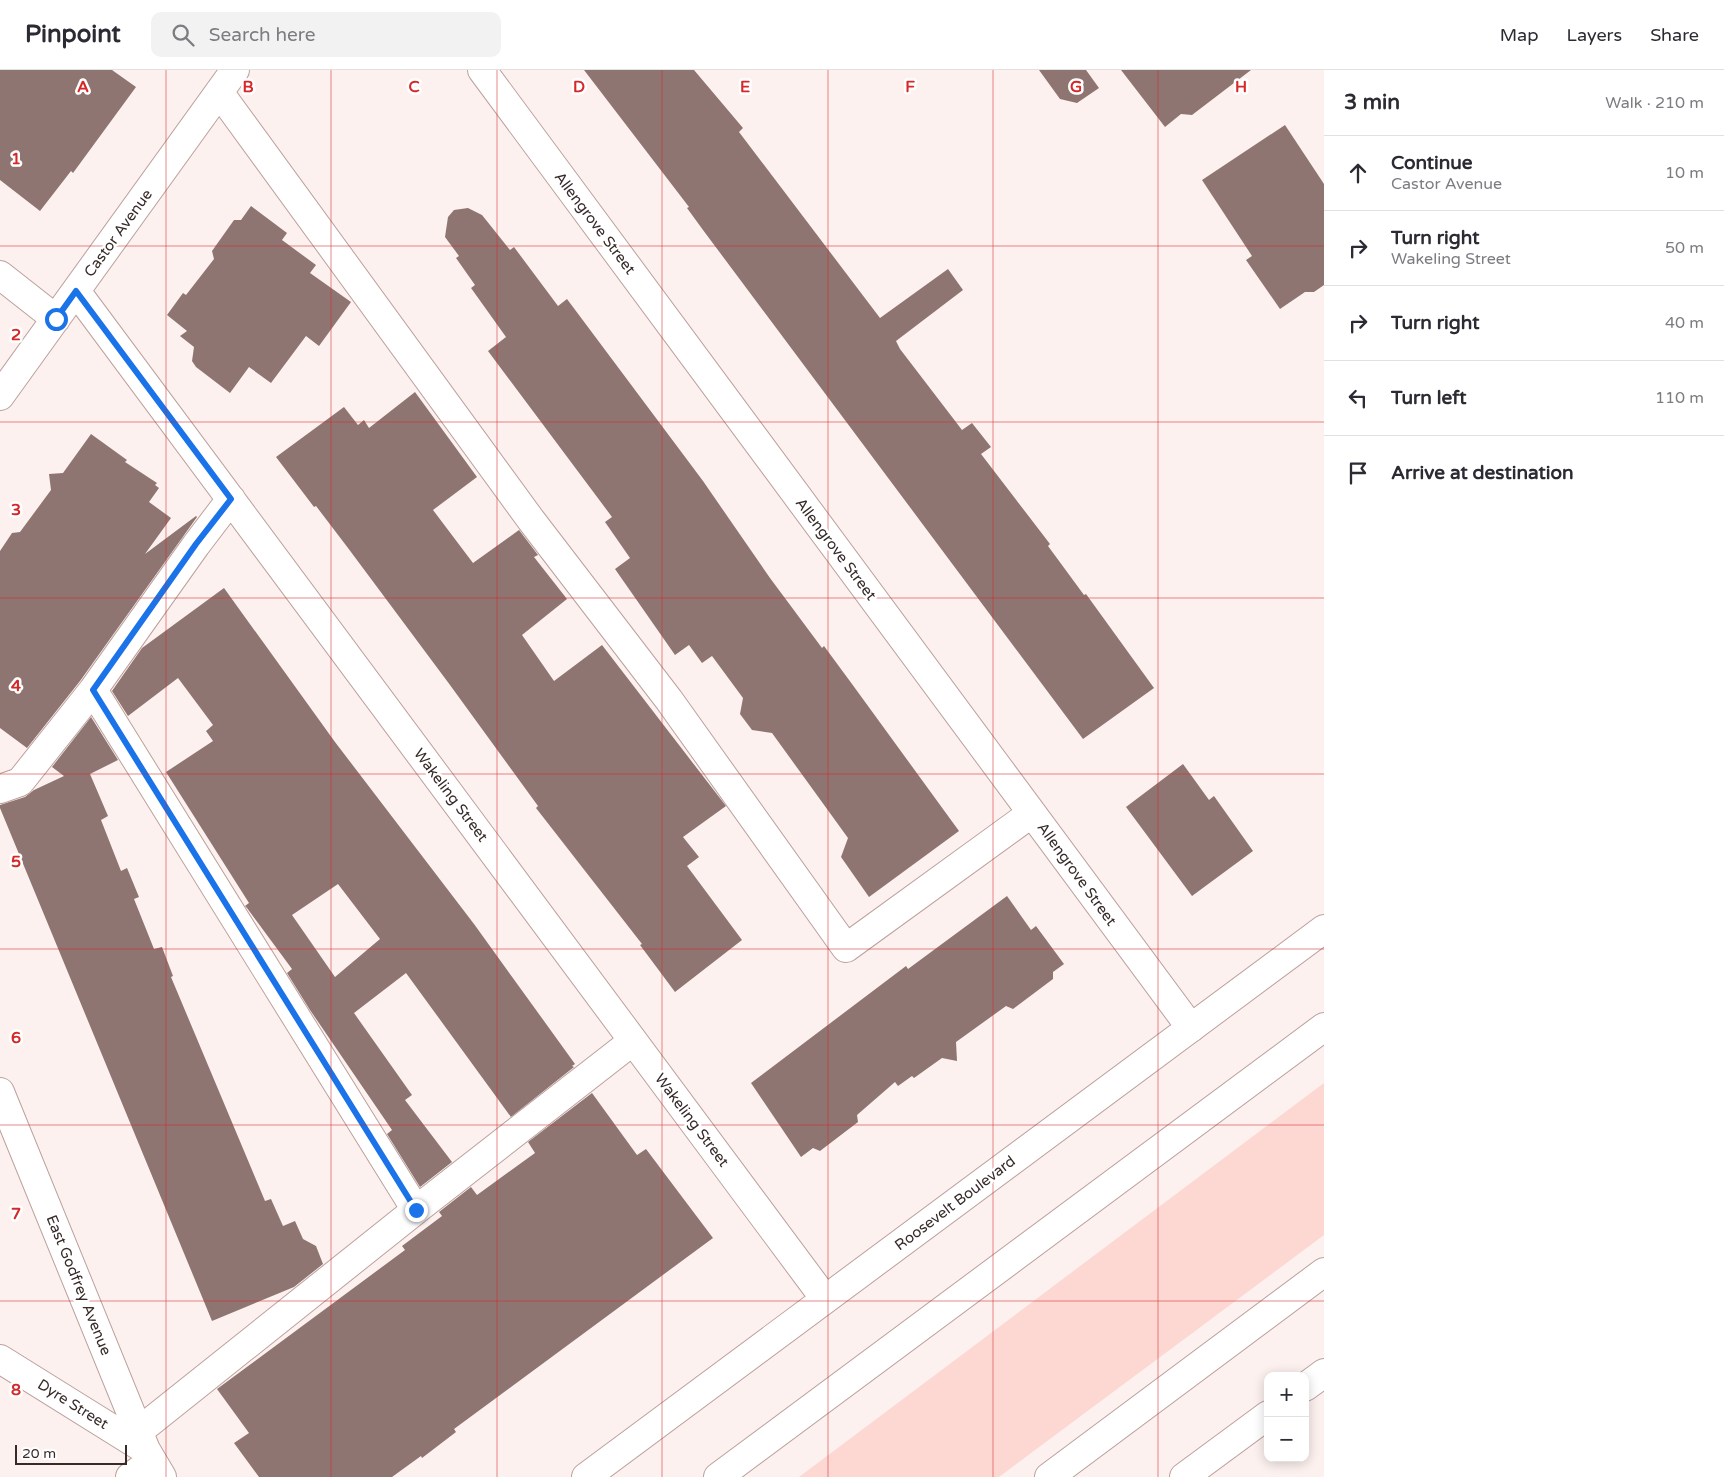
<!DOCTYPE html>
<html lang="en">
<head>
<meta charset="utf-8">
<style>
	:root { --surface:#fff; --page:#f2f2f3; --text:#2b2b33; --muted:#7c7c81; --line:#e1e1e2 }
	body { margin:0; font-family:"Varela Round",sans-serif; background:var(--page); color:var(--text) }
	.controls { position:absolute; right:15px; bottom:15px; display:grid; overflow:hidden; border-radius:10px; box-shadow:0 2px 12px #0003 }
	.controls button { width:45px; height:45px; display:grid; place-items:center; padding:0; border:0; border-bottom:1px solid var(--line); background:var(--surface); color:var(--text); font:25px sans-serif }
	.scale { position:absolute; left:15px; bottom:12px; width:112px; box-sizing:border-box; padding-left:5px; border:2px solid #362b29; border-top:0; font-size:14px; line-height:18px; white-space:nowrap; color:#362b29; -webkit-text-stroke:4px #fff; paint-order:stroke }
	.stop { position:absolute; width:15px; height:15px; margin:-11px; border:4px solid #1a73e8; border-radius:50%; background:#fff }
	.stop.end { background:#1a73e8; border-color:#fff; box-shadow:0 1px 5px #0008 }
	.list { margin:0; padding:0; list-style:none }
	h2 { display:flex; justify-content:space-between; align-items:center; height:65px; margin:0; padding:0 20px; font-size:21px }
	h2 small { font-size:16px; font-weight:400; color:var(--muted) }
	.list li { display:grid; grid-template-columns:32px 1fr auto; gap:15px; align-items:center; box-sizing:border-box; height:75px; padding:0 20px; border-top:1px solid var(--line) }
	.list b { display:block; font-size:19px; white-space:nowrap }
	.list p { margin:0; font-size:16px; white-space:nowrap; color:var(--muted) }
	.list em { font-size:16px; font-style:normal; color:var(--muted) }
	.icon { flex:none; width:28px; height:28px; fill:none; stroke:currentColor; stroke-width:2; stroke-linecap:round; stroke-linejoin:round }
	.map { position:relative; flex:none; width:1324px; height:1407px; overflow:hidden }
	header { display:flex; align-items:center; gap:30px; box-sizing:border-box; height:70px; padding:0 25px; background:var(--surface); border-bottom:1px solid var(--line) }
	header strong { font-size:24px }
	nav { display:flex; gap:28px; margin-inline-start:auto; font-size:18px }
	.search { width:350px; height:45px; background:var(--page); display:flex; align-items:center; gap:12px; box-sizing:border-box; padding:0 18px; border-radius:10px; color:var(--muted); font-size:19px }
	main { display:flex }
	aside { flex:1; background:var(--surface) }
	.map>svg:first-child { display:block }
</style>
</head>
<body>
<header>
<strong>Pinpoint</strong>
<div class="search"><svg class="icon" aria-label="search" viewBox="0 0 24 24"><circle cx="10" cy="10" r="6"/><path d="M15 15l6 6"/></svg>Search here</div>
<nav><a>Map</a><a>Layers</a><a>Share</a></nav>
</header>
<main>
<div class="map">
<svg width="1324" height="1407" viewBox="0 0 1324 1407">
	<rect width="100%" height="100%" fill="#fcf1ef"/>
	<path fill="#fdd7d2" d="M 1324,1013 L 1324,1165 L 999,1407 L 799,1407 Z"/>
	<path fill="#8e7571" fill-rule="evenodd" d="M 0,0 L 112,0 L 136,17 L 73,103 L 71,101 L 40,141 L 0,110 Z
		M 584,0 L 694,0 L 743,58 L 739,62 L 880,248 L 948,199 L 963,220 L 896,271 L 900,279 L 962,360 L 972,353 L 991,377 L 981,384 L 1050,474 L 1048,476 L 1084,525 L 1086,524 L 1154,618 L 1083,669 L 703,160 L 687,138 L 689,137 Z
		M 1039,0 L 1086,0 L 1099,18 L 1077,33 L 1060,29 Z
		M 1121,0 L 1251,0 L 1192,45 L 1181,44 L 1165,57 Z
		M 1285,55 L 1324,114 L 1324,215 L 1314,222 L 1305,222 L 1280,239 L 1246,190 L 1252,186 L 1202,110 Z
		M 251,136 L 287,163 L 282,170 L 316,195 L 310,203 L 351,232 L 319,276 L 306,266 L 271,313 L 249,297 L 230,323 L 196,297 L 192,291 L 194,277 L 180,266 L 187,261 L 167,245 L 183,223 L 186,225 L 214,189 L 212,181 L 234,150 L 241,150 Z
		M 468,138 L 482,145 L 510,180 L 514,177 L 558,236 L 567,229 L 703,411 L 770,508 L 822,578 L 824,576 L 852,614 L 959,761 L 869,827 L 841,787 L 848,768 L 772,663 L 752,660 L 740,644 L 743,628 L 712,586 L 702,593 L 689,575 L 675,585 L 615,499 L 630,488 L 605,452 L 612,447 L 488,281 L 506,267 L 471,218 L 475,215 L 456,188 L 459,186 L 445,167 L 448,147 L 454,140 Z
		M 415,322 L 477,407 L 433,440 L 473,493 L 519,460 L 538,485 L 534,487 L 567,529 L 522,565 L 554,611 L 602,575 L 726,736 L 683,767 L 699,787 L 687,796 L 742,870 L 675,922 L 640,875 L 642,874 L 536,738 L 538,736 L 450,615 L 348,478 L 316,436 L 314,437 L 276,387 L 344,337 L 358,355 L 364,350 L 369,358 Z
		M 91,364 L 127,390 L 125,392 L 157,413 L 155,415 L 159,418 L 149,432 L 171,448 L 145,484 L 196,446 L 197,447 L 80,611 L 27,678 L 0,658 L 0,481 L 12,463 L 20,462 L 51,420 L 49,404 L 63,403 Z
		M 224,518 L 335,672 L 474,854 L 575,994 L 572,996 L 574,997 L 511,1047 L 406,903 L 354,943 L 412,1025 L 405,1030 L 452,1092 L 420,1117 L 387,1064 L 392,1060 L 310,940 L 287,903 L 292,899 L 247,838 L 245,836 L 249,833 L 166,702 L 213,671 L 206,661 L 213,655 L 178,608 L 128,646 L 112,621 L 142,578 ZM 338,814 L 380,869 L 335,907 L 292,845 Z
		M 91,647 L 118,690 L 90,704 L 108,746 L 101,750 L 121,801 L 127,798 L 139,827 L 134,829 L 154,879 L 162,877 L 173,906 L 171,907 L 265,1131 L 271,1129 L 283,1156 L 295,1151 L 303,1169 L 316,1176 L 323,1194 L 294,1217 L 212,1251 L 0,738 L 0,735 L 25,727 L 34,720 L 64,706 L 52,697 Z
		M 1183,694 L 1209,730 L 1214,726 L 1253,781 L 1192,826 L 1126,737 Z
		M 1007,826 L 1031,860 L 1036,856 L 1064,894 L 1053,902 L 1053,909 L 1013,939 L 1006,936 L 956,972 L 957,991 L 942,988 L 914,1008 L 912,1006 L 898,1016 L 895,1012 L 857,1045 L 858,1052 L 820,1081 L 813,1078 L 801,1087 L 751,1013 L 906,896 L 908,899 Z
		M 592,1023 L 637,1085 L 646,1079 L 713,1168 L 454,1359 L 456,1362 L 422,1388 L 421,1386 L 392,1407 L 259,1407 L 234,1373 L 249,1363 L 217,1319 L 405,1180 L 402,1176 L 442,1146 L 439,1142 L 471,1117 L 477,1125 L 535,1083 L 528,1072 Z"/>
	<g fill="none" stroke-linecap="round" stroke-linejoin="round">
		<g stroke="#bca19d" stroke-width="30">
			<path id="minor" d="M 482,0 L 1191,958
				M 219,22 L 531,450 L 669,630 L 846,878 L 1032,743
				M 0,205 L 56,249
				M 76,221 L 825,1229
				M 0,326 L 235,0
				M 93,620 L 196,475 L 231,429
				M 0,719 L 20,712 L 93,620 L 416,1140 L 139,1361
				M 0,1022 L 146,1380 L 162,1407
				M 416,1140 L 633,971
				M 0,1289 L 146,1380
				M 130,1407 L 152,1391"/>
		</g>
		<g stroke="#bca19d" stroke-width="30">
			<path id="highway" d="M 1305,1317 L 1324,1303
				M 586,1407 L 1324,859
				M 718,1407 L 1324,957
				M 1049,1407 L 1324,1202
				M 1184,1407 L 1268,1345"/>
		</g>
		<use href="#minor" stroke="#fff" stroke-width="28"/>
		<use href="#highway" stroke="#fff" stroke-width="28"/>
	</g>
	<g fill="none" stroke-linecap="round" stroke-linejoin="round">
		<path stroke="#1a73e8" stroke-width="6" d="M 56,249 L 76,221 L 231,429 L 196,474 L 93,620 L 416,1140"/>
	</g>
	<path fill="none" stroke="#d62828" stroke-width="1" stroke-opacity="0.55" d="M 166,0 L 166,1407M 331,0 L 331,1407M 497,0 L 497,1407M 662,0 L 662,1407M 828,0 L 828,1407M 993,0 L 993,1407M 1158,0 L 1158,1407M 0,176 L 1324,176M 0,352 L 1324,352M 0,528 L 1324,528M 0,704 L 1324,704M 0,879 L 1324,879M 0,1055 L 1324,1055M 0,1231 L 1324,1231"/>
	<g text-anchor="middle" stroke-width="5" stroke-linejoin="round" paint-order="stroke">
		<g font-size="15" fill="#362b29" stroke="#fff">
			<text transform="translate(595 153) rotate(53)" y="5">Allengrove Street</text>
			<text transform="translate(118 163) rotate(-54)" y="5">Castor Avenue</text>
			<text transform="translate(836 479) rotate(53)" y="5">Allengrove Street</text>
			<text transform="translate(451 725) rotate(53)" y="5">Wakeling Street</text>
			<text transform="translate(1077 804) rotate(54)" y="5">Allengrove Street</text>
			<text transform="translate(692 1050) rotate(53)" y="5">Wakeling Street</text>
			<text transform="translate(955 1133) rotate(-37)" y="5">Roosevelt Boulevard</text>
			<text transform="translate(79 1215) rotate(68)" y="5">East Godfrey Avenue</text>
			<text transform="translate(73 1334) rotate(32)" y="5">Dyre Street</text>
		</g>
	</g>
	<g font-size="16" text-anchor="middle" font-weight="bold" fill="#d62828" stroke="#fff" stroke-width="5" stroke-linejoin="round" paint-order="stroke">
		<text x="83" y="22">A</text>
		<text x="248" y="22">B</text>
		<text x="414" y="22">C</text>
		<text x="579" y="22">D</text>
		<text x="745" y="22">E</text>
		<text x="910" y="22">F</text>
		<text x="1076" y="22">G</text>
		<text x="1241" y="22">H</text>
		<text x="16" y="94">1</text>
		<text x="16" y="270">2</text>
		<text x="16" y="445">3</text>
		<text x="16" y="621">4</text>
		<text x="16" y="797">5</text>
		<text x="16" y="973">6</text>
		<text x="16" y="1149">7</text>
		<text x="16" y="1325">8</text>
	</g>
</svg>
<div class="controls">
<button>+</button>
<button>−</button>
</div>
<div class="scale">20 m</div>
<div class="stop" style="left:56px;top:249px"></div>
<div class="stop end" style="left:416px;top:1140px"></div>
</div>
<aside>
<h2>3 min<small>Walk · 210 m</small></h2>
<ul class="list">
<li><svg class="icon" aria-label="ahead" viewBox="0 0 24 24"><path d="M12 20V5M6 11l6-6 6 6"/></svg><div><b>Continue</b><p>Castor Avenue</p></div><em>10 m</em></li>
<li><svg class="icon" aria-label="right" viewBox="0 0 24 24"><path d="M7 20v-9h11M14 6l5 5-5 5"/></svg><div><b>Turn right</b><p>Wakeling Street</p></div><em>50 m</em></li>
<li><svg class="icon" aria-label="right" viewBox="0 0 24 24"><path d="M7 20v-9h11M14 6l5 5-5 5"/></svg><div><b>Turn right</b></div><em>40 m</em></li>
<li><svg class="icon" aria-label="left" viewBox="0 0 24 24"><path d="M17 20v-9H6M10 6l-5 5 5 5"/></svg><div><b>Turn left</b></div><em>110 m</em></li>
<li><svg class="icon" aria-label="arrive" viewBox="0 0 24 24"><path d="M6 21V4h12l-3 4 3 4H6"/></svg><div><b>Arrive at destination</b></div></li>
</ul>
</aside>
</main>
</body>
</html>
